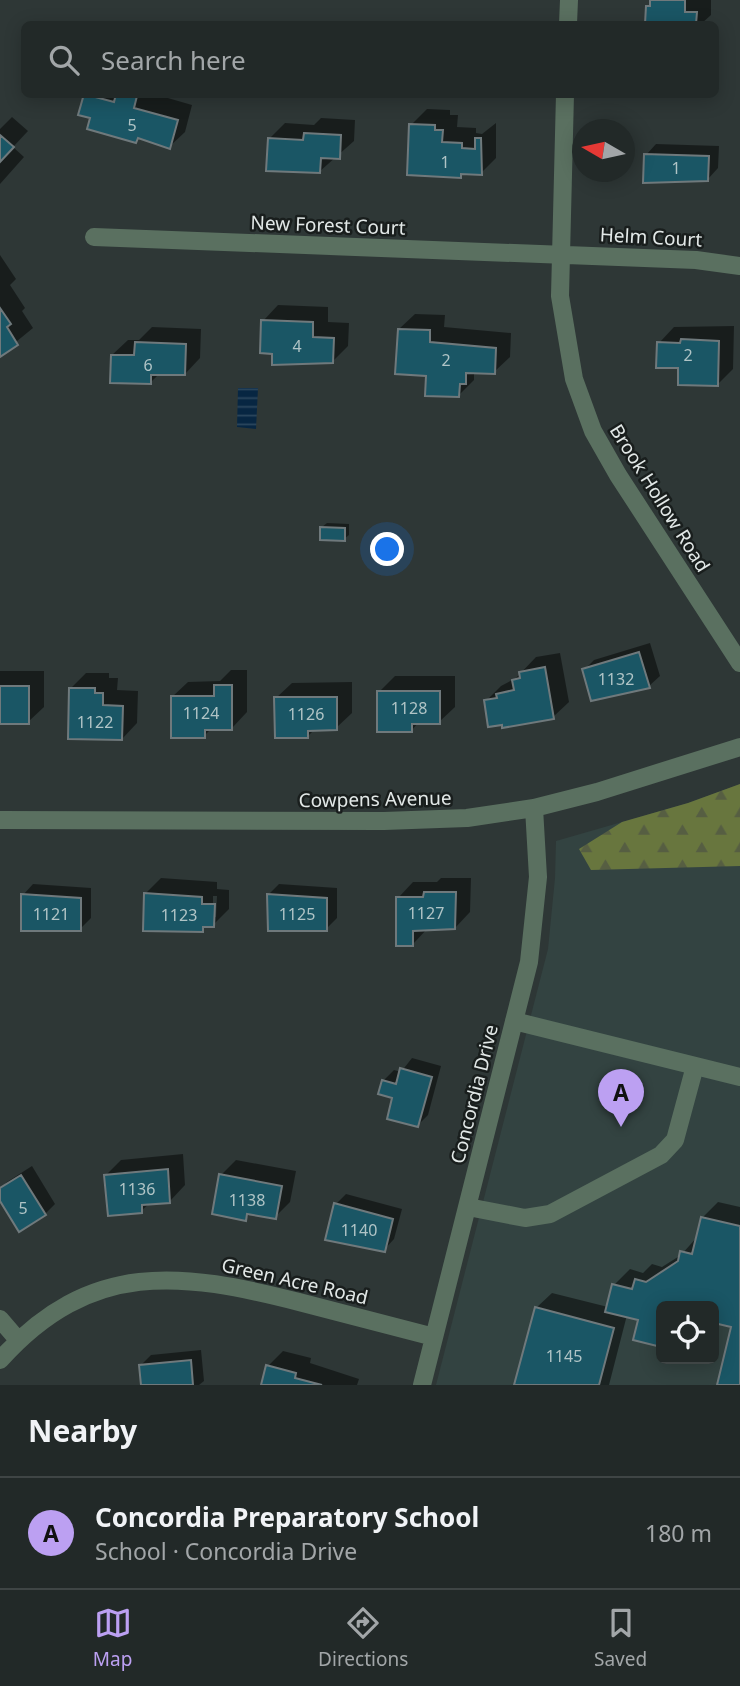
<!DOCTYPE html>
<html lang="en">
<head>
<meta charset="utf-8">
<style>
	:root { --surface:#222928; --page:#2e3534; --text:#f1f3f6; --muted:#a2a6a8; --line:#3f4545; --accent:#bca0f2 }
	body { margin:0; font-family:"Noto Sans",sans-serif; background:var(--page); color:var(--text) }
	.controls { position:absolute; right:21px; bottom:21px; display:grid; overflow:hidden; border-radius:10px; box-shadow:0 4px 18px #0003 }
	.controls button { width:63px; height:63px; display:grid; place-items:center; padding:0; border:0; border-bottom:2px solid var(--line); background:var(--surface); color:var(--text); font:35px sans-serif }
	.compass { position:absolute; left:572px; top:119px; width:63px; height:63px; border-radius:50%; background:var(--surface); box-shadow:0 4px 18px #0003; rotate:279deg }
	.you { position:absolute; left:388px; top:550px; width:24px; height:24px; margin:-18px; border:5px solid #fff; border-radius:50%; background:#1a73e8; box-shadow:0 0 0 10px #1a73e833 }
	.badge { display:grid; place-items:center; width:46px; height:46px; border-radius:50%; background:var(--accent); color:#111; font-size:23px; font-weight:700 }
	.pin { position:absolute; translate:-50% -58px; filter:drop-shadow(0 2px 4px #0008) }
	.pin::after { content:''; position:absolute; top:37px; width:24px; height:21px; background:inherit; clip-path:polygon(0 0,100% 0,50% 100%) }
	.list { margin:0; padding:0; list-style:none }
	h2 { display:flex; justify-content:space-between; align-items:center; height:91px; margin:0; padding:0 28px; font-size:30px }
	h2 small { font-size:23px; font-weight:400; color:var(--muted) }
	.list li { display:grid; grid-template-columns:46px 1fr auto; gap:21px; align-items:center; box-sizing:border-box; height:112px; padding:0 28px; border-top:2px solid var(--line) }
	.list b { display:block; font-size:26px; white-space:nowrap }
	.list p { margin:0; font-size:23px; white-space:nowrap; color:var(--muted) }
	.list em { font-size:23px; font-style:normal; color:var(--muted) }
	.icon { flex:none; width:38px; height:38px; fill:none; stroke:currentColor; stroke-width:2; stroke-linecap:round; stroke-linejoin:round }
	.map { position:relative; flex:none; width:740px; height:1385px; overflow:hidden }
	.search { position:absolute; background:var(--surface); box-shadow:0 4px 18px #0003; left:21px; right:21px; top:21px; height:77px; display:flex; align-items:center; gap:18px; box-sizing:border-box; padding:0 24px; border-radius:10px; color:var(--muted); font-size:26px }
	.sheet { height:203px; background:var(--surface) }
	nav { display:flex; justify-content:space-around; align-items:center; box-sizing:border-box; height:98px; border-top:2px solid var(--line); background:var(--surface); font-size:19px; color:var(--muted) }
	nav a { display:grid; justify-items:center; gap:4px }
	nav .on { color:var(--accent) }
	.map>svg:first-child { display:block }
</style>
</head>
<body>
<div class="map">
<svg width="740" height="1385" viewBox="0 0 740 1385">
	<defs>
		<pattern id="forest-firs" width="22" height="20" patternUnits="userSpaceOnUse" patternTransform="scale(1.75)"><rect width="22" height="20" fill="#68763e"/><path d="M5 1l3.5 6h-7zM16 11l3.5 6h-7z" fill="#565e42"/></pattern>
		<pattern id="water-rules" width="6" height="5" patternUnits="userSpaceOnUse" patternTransform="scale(1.75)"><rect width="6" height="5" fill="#072642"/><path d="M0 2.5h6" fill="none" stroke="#2b465d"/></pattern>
	</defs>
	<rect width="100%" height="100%" fill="#2e3736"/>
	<path fill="#334341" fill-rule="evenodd" d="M 740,784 L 740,1385 L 436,1385 L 548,949 L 555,878 L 556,841 L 688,803 ZM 661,1306 L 714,1306 L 714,1359 L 661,1359 Z"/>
	<path fill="url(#forest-firs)" d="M 740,784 L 740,866 L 591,870 L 579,849 L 622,822 L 688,803 Z"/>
	<path fill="url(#water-rules)" d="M 238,388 L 258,388 L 256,429 L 237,427 Z"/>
	<path fill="#0007" fill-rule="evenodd" d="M 650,0 L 711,0 L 711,15 L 701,24 L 648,24 Z
		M 154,94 L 192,105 L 185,132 L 169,147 L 140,137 L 136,141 L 92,117 L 86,95 Z
		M 427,109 L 450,110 L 450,115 L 458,115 L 457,127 L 476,128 L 476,133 L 482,134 L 496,123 L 496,158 L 481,173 L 463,172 L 460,176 L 411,125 Z
		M 12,117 L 28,131 L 13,147 L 24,157 L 0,184 L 0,129 Z
		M 321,118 L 355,120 L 354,141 L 319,172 L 269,139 L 285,123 L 314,125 Z
		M 656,144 L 719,146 L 718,168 L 708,179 L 645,181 L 646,155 Z
		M 0,255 L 16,279 L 10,285 L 25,308 L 22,311 L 33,328 L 0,355 Z
		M 278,305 L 328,307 L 328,322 L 349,323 L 348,346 L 333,361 L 263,321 Z
		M 415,314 L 445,315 L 444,327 L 511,333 L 510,357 L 494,372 L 474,373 L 474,380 L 458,396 L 427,374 L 399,329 Z
		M 734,326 L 733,369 L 717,385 L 680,367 L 659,343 L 674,327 Z
		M 152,327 L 201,329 L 200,358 L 185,374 L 160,373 L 151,382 L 112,355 L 128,340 L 139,340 Z
		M 327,523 L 349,524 L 349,535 L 344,539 L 322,527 Z
		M 650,643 L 660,676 L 649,686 L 584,670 L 594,660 Z
		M 560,653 L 569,702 L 553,717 L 486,701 L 501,686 L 516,678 L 536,657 Z
		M 231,670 L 247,670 L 247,712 L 232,728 L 212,728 L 204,736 L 172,697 L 188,682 L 220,681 Z
		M 0,671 L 44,671 L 44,707 L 28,722 L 0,723 Z
		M 86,673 L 109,673 L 109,678 L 118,678 L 117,690 L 138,691 L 137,723 L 122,739 L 71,688 Z
		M 395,676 L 455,676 L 455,707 L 439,722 L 419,722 L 411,731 L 379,692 Z
		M 352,682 L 352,713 L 336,728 L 315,729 L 308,736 L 276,698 L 292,683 Z
		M 161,878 L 217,882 L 217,889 L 229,890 L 229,909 L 213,925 L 207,925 L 202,930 L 145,894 ZM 213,896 L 217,896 L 216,917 L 213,917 Z
		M 441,878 L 471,878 L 470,912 L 455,928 L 428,928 L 413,944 L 398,898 L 413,882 L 437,882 Z
		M 33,884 L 91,888 L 91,918 L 80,929 L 23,895 Z
		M 279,884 L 337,888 L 337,918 L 326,929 L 269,894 Z
		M 412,1058 L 441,1066 L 428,1115 L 418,1125 L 383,1081 L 394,1070 L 401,1072 Z
		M 183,1154 L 185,1185 L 170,1201 L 150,1203 L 141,1211 L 106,1175 L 121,1160 Z
		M 236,1160 L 296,1171 L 290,1202 L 275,1217 L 251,1213 L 245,1219 L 221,1175 Z
		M 32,1166 L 55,1204 L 45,1214 L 0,1197 L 0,1189 L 7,1182 Z
		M 346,1194 L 402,1209 L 394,1239 L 384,1250 L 336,1204 Z
		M 718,1202 L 740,1207 L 740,1385 L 719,1385 L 733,1326 L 714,1321 L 714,1306 L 661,1306 L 661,1345 L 635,1339 L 640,1319 L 627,1315 L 609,1385 L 516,1385 L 536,1308 L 552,1293 L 608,1307 L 614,1285 L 630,1269 L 643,1273 L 652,1264 L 662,1267 L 681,1255 L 698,1236 L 703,1217 Z
		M 201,1350 L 204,1381 L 199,1385 L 143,1385 L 141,1365 L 151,1355 Z
		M 283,1351 L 311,1358 L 310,1363 L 359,1379 L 357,1385 L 263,1385 L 268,1366 Z"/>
	<path fill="#1a5665" stroke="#6f797c" stroke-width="2" d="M 650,0 L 685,0 L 685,12 L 697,12 L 696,24 L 645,24 L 646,6 L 650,6 Z
		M 84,94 L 114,102 L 116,94 L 137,96 L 134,108 L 178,120 L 170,149 L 138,138 L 136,143 L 87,129 L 90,118 L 78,115 Z
		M 409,124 L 435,125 L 435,130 L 443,130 L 442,142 L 462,143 L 462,148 L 475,149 L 475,138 L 481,138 L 482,175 L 461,174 L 461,178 L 407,175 Z
		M 304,133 L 341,135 L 340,159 L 321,158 L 320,173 L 266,171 L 268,138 L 303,140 Z
		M 0,135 L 14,147 L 0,162 Z
		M 644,154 L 709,156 L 708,181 L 643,183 Z
		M 0,308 L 11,324 L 7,327 L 18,345 L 0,357 Z
		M 261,320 L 313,322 L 313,337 L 334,338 L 333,363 L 272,365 L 272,354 L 260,353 Z
		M 398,329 L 430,330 L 430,342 L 496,348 L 495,374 L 466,373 L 466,384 L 460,384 L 459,397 L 425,396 L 426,376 L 395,374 Z
		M 681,339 L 719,341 L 718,386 L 678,385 L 678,368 L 656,368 L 657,342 L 680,343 Z
		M 135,342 L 186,344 L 185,375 L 151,375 L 151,384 L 110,383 L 111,355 L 134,355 Z
		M 320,527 L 345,528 L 345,541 L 320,540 Z
		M 639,652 L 650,688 L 591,701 L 582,669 Z
		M 545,667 L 554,719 L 502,728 L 502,725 L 488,727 L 484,700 L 497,698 L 496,694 L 514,690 L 512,680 L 520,678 L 519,672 Z
		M 214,685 L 232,685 L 232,730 L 205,730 L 205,738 L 171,738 L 171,696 L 214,696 Z
		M 0,686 L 29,686 L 29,724 L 0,724 Z
		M 69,688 L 95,688 L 95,693 L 103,693 L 103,705 L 123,706 L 122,740 L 68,739 Z
		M 377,691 L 440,691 L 440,724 L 412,724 L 412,732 L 377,732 Z
		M 274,697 L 337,697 L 337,730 L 308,731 L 308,738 L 275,738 Z
		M 424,892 L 456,892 L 455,929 L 413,931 L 413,946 L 396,946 L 396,897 L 423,897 Z
		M 144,893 L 202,897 L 202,904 L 215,904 L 214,927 L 203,927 L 203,932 L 143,931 Z
		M 21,894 L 81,898 L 81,931 L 21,931 Z
		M 267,894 L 327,898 L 327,931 L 268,931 Z
		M 400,1068 L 432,1077 L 418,1127 L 387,1119 L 392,1098 L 378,1094 L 382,1080 L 396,1084 Z
		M 168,1169 L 170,1203 L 142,1205 L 142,1213 L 108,1216 L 104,1175 Z
		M 219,1174 L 282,1186 L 276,1219 L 247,1214 L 246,1221 L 212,1214 Z
		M 21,1175 L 46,1215 L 19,1232 L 0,1201 L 0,1188 Z
		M 334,1203 L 393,1219 L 385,1252 L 325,1240 Z
		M 701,1217 L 740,1226 L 740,1385 L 717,1385 L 731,1327 L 714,1323 L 714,1306 L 661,1306 L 661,1347 L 633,1340 L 638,1320 L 605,1312 L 612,1284 L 632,1289 L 635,1279 L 646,1282 L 678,1261 L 680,1251 L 692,1254 Z
		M 535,1307 L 614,1328 L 599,1385 L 514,1385 Z
		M 191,1360 L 193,1385 L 141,1385 L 139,1365 Z
		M 266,1365 L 296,1373 L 295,1378 L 322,1385 L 261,1385 Z"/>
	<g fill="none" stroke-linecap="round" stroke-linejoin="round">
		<path stroke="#5a7060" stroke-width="18" d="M 568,24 L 569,0
			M 565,94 L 560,296 L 574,379 L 593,431 L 618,475 L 740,663
			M 94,237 L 696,260 L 740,266
			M 0,820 L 384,821 L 467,818 L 534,808 L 597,792 L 740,747
			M 514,1021 L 740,1077
			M 468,1207 L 525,1218 L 550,1214 L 661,1155 L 675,1140 L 695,1066
			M 0,1319 L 18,1340
			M 0,1360 C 91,1259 181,1272 299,1302 C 344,1314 389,1325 434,1337
			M 422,1385 L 529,962 L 538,877 L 534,808"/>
	</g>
	<g text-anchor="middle" stroke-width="5" stroke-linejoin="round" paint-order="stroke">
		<g font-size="16" fill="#b0c4c6">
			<text x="132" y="131">5</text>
			<text x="445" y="168">1</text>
			<text x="676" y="174">1</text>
			<text x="297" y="352">4</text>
			<text x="688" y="361">2</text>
			<text x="446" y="366">2</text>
			<text x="148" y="371">6</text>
			<text x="616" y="685">1132</text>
			<text x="409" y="714">1128</text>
			<text x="201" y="719">1124</text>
			<text x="306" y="720">1126</text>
			<text x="95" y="728">1122</text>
			<text x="426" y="919">1127</text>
			<text x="51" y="920">1121</text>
			<text x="297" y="920">1125</text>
			<text x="179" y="921">1123</text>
			<text x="137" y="1195">1136</text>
			<text x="247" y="1206">1138</text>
			<text x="23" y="1214">5</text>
			<text x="359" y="1236">1140</text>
			<text x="564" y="1362">1145</text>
		</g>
		<g font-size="19" fill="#e2e8e7" stroke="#191e1d">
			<text transform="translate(328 225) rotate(2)" y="7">New Forest Court</text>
			<text transform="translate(651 237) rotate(3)" y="7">Helm Court</text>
			<text transform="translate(660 498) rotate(58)" y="7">Brook Hollow Road</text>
			<text transform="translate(375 799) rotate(-1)" y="7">Cowpens Avenue</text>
			<text transform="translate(474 1094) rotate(-76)" y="7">Concordia Drive</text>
			<text transform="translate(295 1281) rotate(13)" y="7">Green Acre Road</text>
		</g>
	</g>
</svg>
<div class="controls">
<button><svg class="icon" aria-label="locate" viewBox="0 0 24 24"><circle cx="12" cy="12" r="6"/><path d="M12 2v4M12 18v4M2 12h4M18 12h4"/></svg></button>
</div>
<svg class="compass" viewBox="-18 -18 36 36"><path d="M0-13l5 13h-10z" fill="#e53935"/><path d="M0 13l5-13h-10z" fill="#a2a6a8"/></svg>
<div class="you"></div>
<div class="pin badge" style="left:621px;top:1127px">A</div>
<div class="search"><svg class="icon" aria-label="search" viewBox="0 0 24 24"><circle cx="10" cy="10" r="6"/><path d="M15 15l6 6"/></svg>Search here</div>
</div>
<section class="sheet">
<h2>Nearby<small></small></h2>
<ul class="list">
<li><span class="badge">A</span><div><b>Concordia Preparatory School</b><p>School · Concordia Drive</p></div><em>180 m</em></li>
</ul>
</section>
<nav>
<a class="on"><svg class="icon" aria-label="map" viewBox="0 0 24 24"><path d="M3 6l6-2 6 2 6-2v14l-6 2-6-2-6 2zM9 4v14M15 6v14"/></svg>Map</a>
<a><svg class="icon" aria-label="directions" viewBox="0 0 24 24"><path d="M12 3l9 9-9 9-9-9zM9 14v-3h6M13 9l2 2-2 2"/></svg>Directions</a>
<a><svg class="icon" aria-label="saved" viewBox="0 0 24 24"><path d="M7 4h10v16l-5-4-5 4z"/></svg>Saved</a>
</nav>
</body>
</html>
